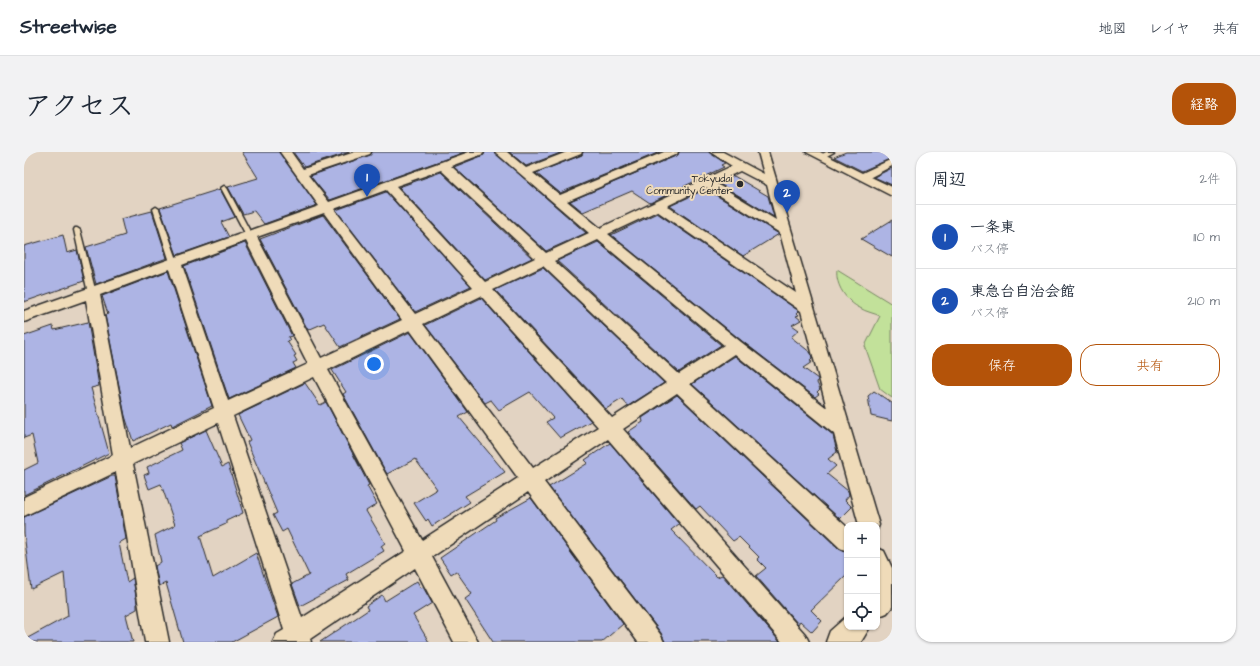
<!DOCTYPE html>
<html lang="ja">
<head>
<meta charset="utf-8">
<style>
	:root { --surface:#fff; --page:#f2f2f3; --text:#1f2937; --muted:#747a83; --line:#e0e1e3; --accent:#b45309 }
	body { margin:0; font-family:"Architects Daughter","Klee One",sans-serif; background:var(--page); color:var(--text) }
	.controls { position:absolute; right:12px; bottom:12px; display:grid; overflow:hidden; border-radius:8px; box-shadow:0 1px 3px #0004 }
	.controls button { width:36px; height:36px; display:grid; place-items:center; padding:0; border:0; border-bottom:1px solid var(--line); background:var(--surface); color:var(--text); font:20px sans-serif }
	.you { position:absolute; left:350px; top:212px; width:14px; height:14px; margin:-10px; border:3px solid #fff; border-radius:50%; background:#1a73e8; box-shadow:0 0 0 6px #1a73e833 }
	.badge { display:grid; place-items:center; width:26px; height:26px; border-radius:50%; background:var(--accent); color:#fff; font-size:13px; font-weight:700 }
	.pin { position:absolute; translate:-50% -33px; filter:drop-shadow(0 1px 2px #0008) }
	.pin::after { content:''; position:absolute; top:21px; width:14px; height:12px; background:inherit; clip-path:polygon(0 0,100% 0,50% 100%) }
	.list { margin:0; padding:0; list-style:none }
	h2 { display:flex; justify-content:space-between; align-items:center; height:52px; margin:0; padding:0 16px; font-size:17px }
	h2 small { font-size:13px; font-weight:400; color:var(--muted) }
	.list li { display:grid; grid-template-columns:26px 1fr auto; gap:12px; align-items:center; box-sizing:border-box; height:64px; padding:0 16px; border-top:1px solid var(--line) }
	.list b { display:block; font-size:15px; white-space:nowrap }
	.list p { margin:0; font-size:13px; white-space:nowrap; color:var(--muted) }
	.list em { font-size:13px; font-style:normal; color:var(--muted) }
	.actions { display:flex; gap:8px; padding:12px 16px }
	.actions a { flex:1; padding:9px 0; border:1px solid var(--accent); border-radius:16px; text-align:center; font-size:14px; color:var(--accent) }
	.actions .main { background:var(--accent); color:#fff }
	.icon { flex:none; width:22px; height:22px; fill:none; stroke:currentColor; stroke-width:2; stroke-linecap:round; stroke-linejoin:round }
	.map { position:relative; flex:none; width:868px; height:490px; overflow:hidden; border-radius:16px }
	header { display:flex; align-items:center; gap:24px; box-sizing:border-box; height:56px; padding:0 20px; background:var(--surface); border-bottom:1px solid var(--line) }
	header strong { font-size:19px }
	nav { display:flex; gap:22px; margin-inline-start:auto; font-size:14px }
	.intro { display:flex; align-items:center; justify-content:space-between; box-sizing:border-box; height:96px; padding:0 24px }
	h1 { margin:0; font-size:28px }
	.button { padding:10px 18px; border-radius:16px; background:var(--accent); color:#fff; font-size:14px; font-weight:700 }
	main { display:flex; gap:24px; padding:0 24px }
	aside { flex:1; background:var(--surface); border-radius:16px; box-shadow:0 1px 3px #0004 }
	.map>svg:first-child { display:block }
</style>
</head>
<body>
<header>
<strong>Streetwise</strong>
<nav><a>地図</a><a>レイヤ</a><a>共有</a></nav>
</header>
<div class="intro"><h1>アクセス</h1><a class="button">経路</a></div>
<main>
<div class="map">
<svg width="868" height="490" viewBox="0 0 868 490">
	<rect width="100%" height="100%" fill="#e2d3c2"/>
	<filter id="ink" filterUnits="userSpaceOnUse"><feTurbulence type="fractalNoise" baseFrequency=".025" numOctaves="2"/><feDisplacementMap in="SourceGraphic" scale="8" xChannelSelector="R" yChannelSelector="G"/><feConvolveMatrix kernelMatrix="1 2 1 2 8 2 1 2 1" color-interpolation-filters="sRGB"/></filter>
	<g filter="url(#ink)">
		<path fill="#c2e19a" stroke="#768662" d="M 813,118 L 868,152 L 868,246 L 856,237 L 841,194 L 856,164 C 850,161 842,160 836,156 C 823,150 811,133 813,118 Z"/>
		<path fill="#adb4e4" stroke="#2b2b2b" d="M 218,0 L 255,0 L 293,53 L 240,72 L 230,59 L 219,62 L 204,35 L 234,26 Z
			M 269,0 L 326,0 L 280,15 Z
			M 348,0 L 441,0 L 306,48 L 286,24 L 346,3 Z
			M 461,0 L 470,0 L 562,81 L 522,99 L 430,15 L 460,3 Z
			M 485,0 L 539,0 L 502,14 Z
			M 559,0 L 636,0 L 536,41 L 512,21 L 558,3 Z
			M 655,0 L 685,0 L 701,11 L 697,13 L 700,15 L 626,51 L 608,39 L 559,60 L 546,49 L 654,3 Z
			M 822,0 L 868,0 L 868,6 L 838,19 L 810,5 Z
			M 868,16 L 868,33 L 850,25 Z
			M 417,20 L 508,106 L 461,128 L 375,35 Z
			M 710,24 L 744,44 L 750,65 L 694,31 Z
			M 196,37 L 211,65 L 197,70 L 205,85 L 153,103 L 136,56 Z
			M 682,37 L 755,82 L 719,104 L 646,54 Z
			M 362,40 L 447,134 L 391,160 L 312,58 Z
			M 128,59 L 143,106 L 72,132 L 62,95 L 101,83 L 97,67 Z
			M 633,61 L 775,159 L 773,161 L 775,163 L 772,164 L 777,168 L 768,173 L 775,178 L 767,185 L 787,201 L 788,207 L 786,209 L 788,210 L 779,216 L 794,227 L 793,231 L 796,237 L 793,240 L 795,242 L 791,245 L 718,189 L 587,83 Z
			M 299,63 L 376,167 L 316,195 L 300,171 L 284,178 L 236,87 Z
			M 868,68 L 868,105 L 837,87 Z
			M 39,83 L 43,101 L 53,98 L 60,129 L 0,150 L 0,94 Z
			M 574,90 L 697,193 L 655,220 L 533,109 Z
			M 221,91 L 268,184 L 264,185 L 266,188 L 263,189 L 272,203 L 270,204 L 273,209 L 269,211 L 272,216 L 205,247 L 160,114 Z
			M 519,116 L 640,231 L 604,254 L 598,247 L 582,257 L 471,138 Z
			M 144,119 L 188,254 L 148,274 L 147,271 L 109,289 L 101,264 L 81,163 L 84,162 L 78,144 Z
			M 457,146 L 567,269 L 536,286 L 522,270 L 529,266 L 506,240 L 475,258 L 467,248 L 461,251 L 401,173 Z
			M 64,170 L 75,234 L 67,236 L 85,301 L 0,343 L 0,318 L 14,311 L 8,283 L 0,286 L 0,184 L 29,174 L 30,178 Z
			M 386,180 L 444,260 L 435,265 L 481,320 L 441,344 L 446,350 L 408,374 L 404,367 L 402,369 L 390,351 L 413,337 L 391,307 L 363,322 L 319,242 L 322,240 L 308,218 Z
			M 711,204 L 809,283 L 813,300 L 804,307 L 812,314 L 803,322 L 824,339 L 825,343 L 821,348 L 828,355 L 816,367 L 668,232 Z
			M 281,231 L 296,253 L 302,250 L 345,333 L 343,334 L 353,352 L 342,359 L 361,391 L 357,394 L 360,399 L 322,422 L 325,428 L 276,454 L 268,432 L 285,423 L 263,377 L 258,380 L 249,363 L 253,361 L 223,290 L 226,288 L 214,263 Z
			M 850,239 L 868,251 L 868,269 L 847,264 L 844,244 Z
			M 653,243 L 815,397 L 823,401 L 823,423 L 787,458 L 798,469 L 788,480 L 776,469 L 774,472 L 732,424 L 742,416 L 733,407 L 735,405 L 715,385 L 709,389 L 676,354 L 672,357 L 604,280 L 619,270 L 618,266 Z
			M 182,278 L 198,315 L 204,312 L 219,361 L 202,369 L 202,372 L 176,384 L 189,426 L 232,401 L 254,465 L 208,490 L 159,490 L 142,431 L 135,434 L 131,414 L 137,410 L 131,383 L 151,373 L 137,332 L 125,337 L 120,323 L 125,321 L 123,315 L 158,298 L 155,291 Z
			M 586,291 L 655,372 L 647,378 L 693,425 L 698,423 L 756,490 L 641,490 L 637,481 L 525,335 L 564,311 L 561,308 Z
			M 88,324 L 91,324 L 102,387 L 95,391 L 103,430 L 109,426 L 113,451 L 113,457 L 102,463 L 109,490 L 0,490 L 0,488 L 44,464 L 40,421 L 7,437 L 0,381 L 0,365 Z
			M 507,346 L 599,472 L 578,490 L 469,490 L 441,447 L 448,442 L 432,419 L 427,422 L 416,406 L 472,368 L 471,366 Z
			M 393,429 L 397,436 L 399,435 L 408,451 L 389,463 L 405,490 L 296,490 L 344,458 L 342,454 L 358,443 L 361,449 Z"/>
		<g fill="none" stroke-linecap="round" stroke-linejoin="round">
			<g stroke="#2b2b2b" stroke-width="3">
				<path id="service" d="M 802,0 L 810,0 L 799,6 L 795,6 L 795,4 Z
					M 200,34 L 203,36 L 228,83 L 227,85 L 225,85 L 222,83 L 197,36 Z
					M 132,55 L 135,57 L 154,110 L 153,112 L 147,112 L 146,110 L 129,57 Z
					M 51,76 L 53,76 L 56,78 L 72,141 L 68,144 L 64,141 L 50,78 Z"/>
			</g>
			<g stroke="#2b2b2b" stroke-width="3">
				<path id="minor" d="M 256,0 L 267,0 L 279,17 L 331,0 L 347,0 L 346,2 L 284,23 L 305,50 L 445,0 L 460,0 L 459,2 L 427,14 L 522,101 L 565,81 L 471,0 L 483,0 L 502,16 L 543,0 L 558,0 L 557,2 L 509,21 L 536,43 L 640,0 L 654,0 L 653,2 L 543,49 L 576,76 L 708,14 L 686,0 L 699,0 L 740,22 L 734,0 L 744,0 L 855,373 L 853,378 L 853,373 L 835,373 L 810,282 L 711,202 L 666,232 L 823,375 L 823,399 L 816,396 L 653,241 L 599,277 L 781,482 L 785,490 L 758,490 L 584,287 L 520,330 L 636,482 L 640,490 L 614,490 L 504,340 L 408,405 L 454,490 L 430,490 L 391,416 L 286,487 L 287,490 L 249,490 L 253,482 L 260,478 L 194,271 L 109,312 L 145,490 L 121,490 L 92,320 L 0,364 L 0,345 L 89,303 L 62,148 L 0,170 L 0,159 L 295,54 ZM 417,18 L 511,106 L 461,130 L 372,34 ZM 716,19 L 743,33 L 752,68 L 691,31 ZM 682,35 L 756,81 L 772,141 L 643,54 ZM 362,38 L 449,135 L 391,162 L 310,57 ZM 633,59 L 777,159 L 803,256 L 717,190 L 584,82 ZM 300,61 L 378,168 L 297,206 L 233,85 ZM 574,88 L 700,193 L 655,222 L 530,109 ZM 222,89 L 284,212 L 204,249 L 158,113 ZM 519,114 L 642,231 L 588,266 L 469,138 ZM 145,117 L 190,256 L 106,296 L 76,143 ZM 457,144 L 574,275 L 509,316 L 399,172 ZM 386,178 L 494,326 L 398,388 L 304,218 ZM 290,225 L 382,399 L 278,466 L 209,264 Z
					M 782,0 L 796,0 L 838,21 L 868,7 L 868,14 L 847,25 L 868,35 L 868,44 Z
					M 853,396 L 860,399 L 868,416 L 868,441 L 860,438 L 853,431 Z"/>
			</g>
			<g stroke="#2b2b2b" stroke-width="3">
				<path id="tertiary" d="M 868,420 L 868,455 L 863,461 L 853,465 L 853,430 L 858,424 Z
					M 823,464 L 823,475 L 846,475 L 837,490 L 802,490 L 806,479 Z"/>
			</g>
			<use href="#service" fill="#efdbb9" fill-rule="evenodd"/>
			<use href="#minor" fill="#efdbb9" fill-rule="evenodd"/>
			<use href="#tertiary" fill="#efdbb9" fill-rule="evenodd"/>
		</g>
	</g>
	<circle fill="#2b2b2b" stroke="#efdbb9" stroke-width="1.5" cx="716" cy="32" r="4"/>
	<g text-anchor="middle" stroke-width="4" stroke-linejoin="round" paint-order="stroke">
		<g font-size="10" fill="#2b2b2b" stroke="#efdbb9" text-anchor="end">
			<text x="708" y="30">Tokyudai<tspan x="708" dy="12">Community Center</tspan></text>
		</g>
	</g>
</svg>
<div class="controls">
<button>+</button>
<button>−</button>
<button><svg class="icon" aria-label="locate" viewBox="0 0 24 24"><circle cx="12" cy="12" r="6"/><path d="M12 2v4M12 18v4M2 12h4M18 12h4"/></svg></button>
</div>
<div class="you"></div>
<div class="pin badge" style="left:343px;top:45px;background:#1a4fb4">1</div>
<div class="pin badge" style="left:763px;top:61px;background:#1a4fb4">2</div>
</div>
<aside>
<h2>周辺<small>2件</small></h2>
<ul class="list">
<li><span class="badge" style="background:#1a4fb4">1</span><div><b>一条東</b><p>バス停</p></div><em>110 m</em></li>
<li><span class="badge" style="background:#1a4fb4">2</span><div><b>東急台自治会館</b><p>バス停</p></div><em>210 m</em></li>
</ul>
<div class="actions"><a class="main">保存</a><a>共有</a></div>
</aside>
</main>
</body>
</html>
